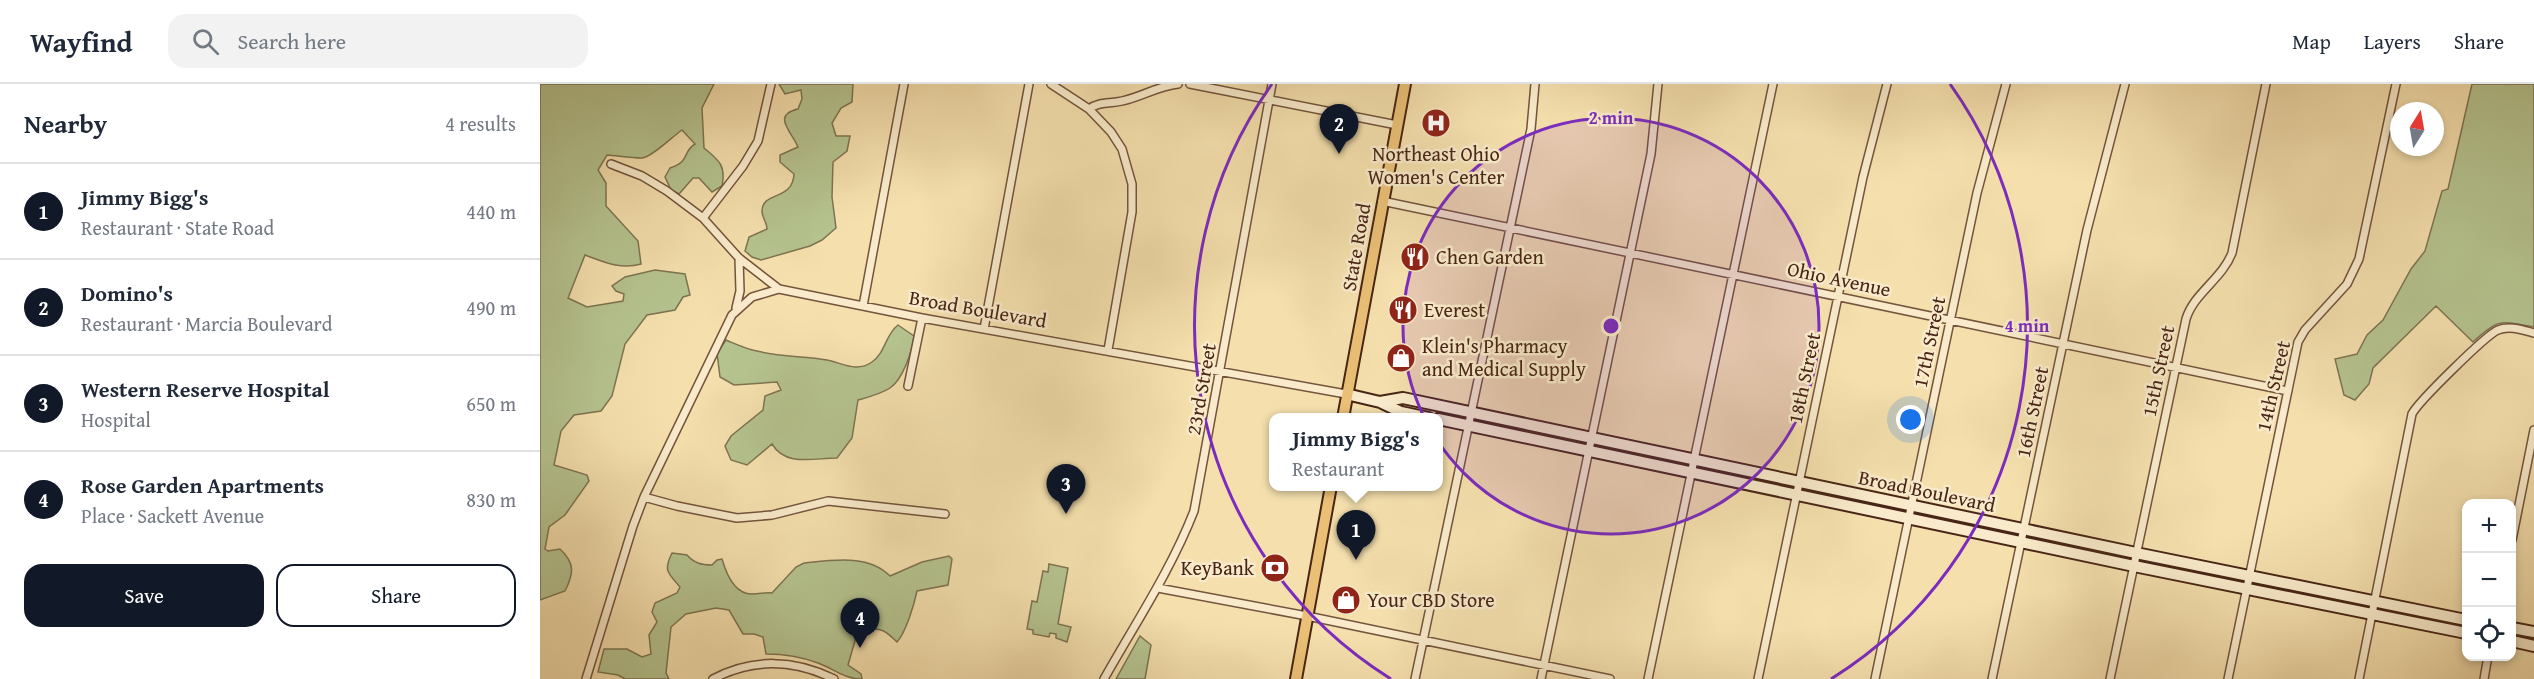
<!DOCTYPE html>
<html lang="en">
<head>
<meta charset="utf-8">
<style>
	:root { --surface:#fff; --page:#f2f2f3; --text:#1f2937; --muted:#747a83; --line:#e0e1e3; --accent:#111827 }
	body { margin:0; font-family:"Gentium Book Plus",serif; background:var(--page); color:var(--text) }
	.controls { position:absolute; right:18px; bottom:18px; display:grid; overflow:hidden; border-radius:12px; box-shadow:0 3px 9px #0003 }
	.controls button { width:54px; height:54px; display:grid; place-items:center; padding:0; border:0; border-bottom:2px solid var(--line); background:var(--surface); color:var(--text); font:30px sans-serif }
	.compass { position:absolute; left:1850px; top:18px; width:54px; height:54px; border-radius:50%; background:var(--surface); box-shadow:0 3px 9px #0003; rotate:11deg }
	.you { position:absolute; left:1371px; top:336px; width:21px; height:21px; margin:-15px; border:4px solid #fff; border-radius:50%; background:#1a73e8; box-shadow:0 0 0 9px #1a73e833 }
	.badge { display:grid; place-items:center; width:39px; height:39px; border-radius:50%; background:var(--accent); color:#fff; font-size:20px; font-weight:700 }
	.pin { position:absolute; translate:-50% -50px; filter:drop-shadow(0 2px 3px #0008) }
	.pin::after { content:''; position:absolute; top:32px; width:21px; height:18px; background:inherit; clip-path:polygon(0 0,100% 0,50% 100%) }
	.popup { position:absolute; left:729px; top:329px; width:174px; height:78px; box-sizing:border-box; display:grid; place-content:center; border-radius:12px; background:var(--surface); filter:drop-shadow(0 2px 4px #0005); font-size:20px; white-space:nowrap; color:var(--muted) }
	.popup b { font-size:22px; color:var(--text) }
	.popup::after { content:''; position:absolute; left:50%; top:100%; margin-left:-12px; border:12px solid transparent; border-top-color:var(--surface) }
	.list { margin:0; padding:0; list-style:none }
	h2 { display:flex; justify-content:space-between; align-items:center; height:78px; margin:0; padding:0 24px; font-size:26px }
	h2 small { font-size:20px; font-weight:400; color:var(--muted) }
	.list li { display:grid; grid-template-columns:39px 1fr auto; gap:18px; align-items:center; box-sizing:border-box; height:96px; padding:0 24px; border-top:2px solid var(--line) }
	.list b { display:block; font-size:22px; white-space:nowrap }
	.list p { margin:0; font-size:20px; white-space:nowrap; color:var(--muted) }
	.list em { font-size:20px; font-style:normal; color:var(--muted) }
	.actions { display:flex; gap:12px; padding:18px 24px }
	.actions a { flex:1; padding:14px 0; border:2px solid var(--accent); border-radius:18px; text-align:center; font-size:21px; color:var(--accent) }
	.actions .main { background:var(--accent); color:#fff }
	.icon { flex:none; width:33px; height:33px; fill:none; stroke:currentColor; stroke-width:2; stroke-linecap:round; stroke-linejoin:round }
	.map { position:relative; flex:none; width:1994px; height:595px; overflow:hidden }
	header { display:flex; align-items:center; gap:36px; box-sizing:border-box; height:84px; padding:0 30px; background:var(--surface); border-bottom:2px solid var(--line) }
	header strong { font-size:28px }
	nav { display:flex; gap:33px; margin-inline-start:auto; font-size:21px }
	.search { width:420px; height:54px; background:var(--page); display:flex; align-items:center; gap:15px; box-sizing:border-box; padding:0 21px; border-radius:18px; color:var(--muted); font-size:22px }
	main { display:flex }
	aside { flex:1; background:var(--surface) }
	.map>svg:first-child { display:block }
</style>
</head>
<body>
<header>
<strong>Wayfind</strong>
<div class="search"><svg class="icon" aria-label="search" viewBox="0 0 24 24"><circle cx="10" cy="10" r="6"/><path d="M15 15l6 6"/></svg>Search here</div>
<nav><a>Map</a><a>Layers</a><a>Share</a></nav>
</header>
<main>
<aside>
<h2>Nearby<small>4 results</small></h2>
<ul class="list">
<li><span class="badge">1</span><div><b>Jimmy Bigg's</b><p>Restaurant · State Road</p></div><em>440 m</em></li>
<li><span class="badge">2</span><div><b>Domino's</b><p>Restaurant · Marcia Boulevard</p></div><em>490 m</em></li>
<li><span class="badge">3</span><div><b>Western Reserve Hospital</b><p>Hospital</p></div><em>650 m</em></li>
<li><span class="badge">4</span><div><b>Rose Garden Apartments</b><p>Place · Sackett Avenue</p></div><em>830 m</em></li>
</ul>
<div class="actions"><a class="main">Save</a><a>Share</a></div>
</aside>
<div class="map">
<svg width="1994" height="595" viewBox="0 0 1994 595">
	<rect width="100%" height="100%" fill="#f4dfad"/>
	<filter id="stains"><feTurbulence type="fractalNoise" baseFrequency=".00333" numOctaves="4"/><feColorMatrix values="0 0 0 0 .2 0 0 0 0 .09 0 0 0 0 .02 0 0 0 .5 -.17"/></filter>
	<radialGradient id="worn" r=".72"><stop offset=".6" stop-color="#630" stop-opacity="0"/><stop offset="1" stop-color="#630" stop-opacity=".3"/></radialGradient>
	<path fill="#b5c38f" stroke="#7e7452" stroke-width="1.5" d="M 0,0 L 174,0 L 162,24 L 164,64 C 180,77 186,82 182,102 L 172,108 L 159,94 L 153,94 L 139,110 L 131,106 L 125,93 L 130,84 C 151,77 142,68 155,60 L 142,46 C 133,52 111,74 102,74 C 91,74 79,72 67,71 L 58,86 L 66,99 L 66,122 L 98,157 L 101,180 C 81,186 64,178 45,171 L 28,214 L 47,223 L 83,217 L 84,210 L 76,207 L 72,202 L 85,193 L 115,186 L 145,190 L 150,211 L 143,213 L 135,226 L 107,231 L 85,260 L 72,312 L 61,327 L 34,331 L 21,347 L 14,381 L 47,391 L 49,397 L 25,431 L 9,443 L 5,465 L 8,467 L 20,465 C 35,479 34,489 25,507 L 0,516 Z
		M 239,0 L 313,0 L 312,18 L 301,24 L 292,39 L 296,52 L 310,52 L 307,67 L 293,78 L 292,113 L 296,144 L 282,156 L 270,162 L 221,176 L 212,173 L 205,167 L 209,153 L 227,145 C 227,139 222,133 222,127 C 222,107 253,117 254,90 L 240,78 L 240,71 L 258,63 C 252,48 231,31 258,25 L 262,15 L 261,6 L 245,10 Z
		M 1932,0 L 1994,0 L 1994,243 C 1960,237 1959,234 1933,258 L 1896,222 L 1833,284 L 1829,300 L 1815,316 L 1804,311 L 1795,275 L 1817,270 L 1827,251 L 1843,236 L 1871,185 L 1885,167 L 1902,107 L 1908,105 Z
		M 358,241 L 374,252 C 372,268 363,295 350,304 C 341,310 329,313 318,316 L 312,354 L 297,374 C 273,374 246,383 232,360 L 207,381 L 191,376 L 185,362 L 191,352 L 223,326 L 225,312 L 241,306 L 237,298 L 194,301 L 180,293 L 177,269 L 186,256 C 196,260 206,265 217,267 C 239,273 264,272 287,276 C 303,279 316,289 332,278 C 346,268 345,251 358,241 Z
		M 132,469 L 147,471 C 154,479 161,481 172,481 L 177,476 L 182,475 C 186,489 195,511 213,510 C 220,510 225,508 232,509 L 256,483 L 264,479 C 293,476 329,470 350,492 L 382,478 L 409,472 L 412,475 L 408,501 L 377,507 C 374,521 366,548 357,558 C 337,538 339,549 319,543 L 308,581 L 321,590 L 322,595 C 305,595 294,585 278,579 C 262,573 243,570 226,570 L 223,553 L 214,550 L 203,550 L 189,526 L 176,524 L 146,530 L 131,543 L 126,589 L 129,595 L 85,595 L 78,591 L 58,588 L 64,565 L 87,565 L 102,573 L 111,570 L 109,551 L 117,538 L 112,528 L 115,519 L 137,509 L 140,503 C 128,489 123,487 132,469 Z
		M 509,480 L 528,484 L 518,540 L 531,543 L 527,558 L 516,554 L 516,550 L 510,549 L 509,553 L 493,550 L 493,546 L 487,545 L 492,517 L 497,518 L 503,487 L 508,488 Z
		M 600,552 L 611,561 L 605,595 L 576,595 Z"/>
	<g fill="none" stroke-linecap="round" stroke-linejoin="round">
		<g stroke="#73543c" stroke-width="10">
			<path id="minor" d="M 511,0 L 549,25 C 560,17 569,20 582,17 C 601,13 618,2 638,0
				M 650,0 L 857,41
				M 549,25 L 571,48 L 582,65 L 592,100 L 592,128 L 568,266
				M 71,80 L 102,92 L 127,107 L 163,134 L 199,174 L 239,205 L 382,234 L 806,310
				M 842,117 L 1748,307
				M 163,134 L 203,82 L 218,57 L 231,0
				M 323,222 L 364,0
				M 196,224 L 200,207 L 199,174
				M 444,245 L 489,0
				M 368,302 L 382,234
				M 104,413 L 137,422 L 197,434 L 232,431 L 288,417 L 405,430
				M 1972,456 L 1994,346
				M 618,504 L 767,532 L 1070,595
				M 46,595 L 93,442 L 104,413 L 192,231 L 212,213 L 239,205
				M 173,595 C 212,574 254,575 294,595
				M 564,595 C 595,540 631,486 654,427 L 732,0
				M 875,595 L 991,45 L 995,0
				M 1001,595 L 1111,70 L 1118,0
				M 1108,595 L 1233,0
				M 1218,595 L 1323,93 L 1347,0
				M 1335,595 L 1437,109 L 1466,0
				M 1452,595 L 1547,146 L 1585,0
				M 1570,595 L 1646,235 C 1654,209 1682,195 1692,169 L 1726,0
				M 1688,595 L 1758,258 L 1765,246 L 1807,200 L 1819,175 L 1856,0
				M 1819,595 L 1872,330 C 1878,318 1946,251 1958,246 C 1969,241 1983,246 1994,249
				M 1944,595 L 1948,572"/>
		</g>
		<g stroke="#482516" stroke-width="14">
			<path id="secondary" d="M 806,310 L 840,318 L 861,328 L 889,334
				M 840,318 L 863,314 L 1596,469 L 1926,536
				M 898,335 L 1594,482 L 1926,549
				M 1972,544 L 1994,548
				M 1972,557 L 1994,562"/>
		</g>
		<g stroke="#482516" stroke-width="14">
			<path id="primary" d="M 803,334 L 865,0
				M 756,595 L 791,402"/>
		</g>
		<use href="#minor" stroke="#f8eaca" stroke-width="7"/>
		<use href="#secondary" stroke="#f8eaca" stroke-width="10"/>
		<use href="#primary" stroke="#eac076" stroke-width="10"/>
	</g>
	<circle cx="1071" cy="242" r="208" fill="#7b2cbf" fill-opacity=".12"/>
	<g fill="none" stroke="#7b2cbf" stroke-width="3">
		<circle cx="1071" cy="242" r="208"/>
		<path d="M851 595A416 416 0 0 1 732 0M1410 0A416 416 0 0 1 1291 595"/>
	</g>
	<defs>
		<g id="hospital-disc" transform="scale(1.5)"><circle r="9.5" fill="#8f2418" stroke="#f8eaca"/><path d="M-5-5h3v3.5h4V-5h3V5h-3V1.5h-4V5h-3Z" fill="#fff"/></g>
		<g id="restaurant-disc" transform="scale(1.5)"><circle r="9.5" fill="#8f2418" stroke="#f8eaca"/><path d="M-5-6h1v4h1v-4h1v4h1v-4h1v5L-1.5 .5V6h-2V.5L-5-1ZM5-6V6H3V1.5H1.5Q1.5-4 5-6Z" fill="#fff"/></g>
		<g id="shop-disc" transform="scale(1.5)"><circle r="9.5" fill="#8f2418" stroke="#f8eaca"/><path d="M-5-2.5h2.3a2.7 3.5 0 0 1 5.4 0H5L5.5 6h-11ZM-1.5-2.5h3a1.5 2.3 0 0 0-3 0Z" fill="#fff"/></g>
		<g id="bank-disc" transform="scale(1.5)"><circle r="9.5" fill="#8f2418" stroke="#f8eaca"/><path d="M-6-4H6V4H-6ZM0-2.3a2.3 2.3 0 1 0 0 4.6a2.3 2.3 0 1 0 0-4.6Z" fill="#fff"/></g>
	</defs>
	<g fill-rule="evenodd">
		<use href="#hospital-disc" x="896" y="39"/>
		<use href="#restaurant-disc" x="875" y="173"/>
		<use href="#restaurant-disc" x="863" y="226"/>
		<use href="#shop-disc" x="861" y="274"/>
		<use href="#bank-disc" x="735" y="484"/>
		<use href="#shop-disc" x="806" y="516"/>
	</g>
	<g text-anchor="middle" stroke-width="5" stroke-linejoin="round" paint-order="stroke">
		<g font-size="20" fill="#482516" stroke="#f8eaca" text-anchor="start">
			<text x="896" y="77" text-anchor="middle">Northeast Ohio<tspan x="896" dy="23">Women's Center</tspan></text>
			<text x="896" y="180">Chen Garden</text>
			<text x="884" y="233">Everest</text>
			<text x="882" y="269">Klein's Pharmacy<tspan x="882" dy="23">and Medical Supply</tspan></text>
			<text x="714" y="491" text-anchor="end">KeyBank</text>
			<text x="827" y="523">Your CBD Store</text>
		</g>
		<g font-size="20" fill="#482516" stroke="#f8eaca">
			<text transform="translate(816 163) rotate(-80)" y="7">State Road</text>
			<text transform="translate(1299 195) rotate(12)" y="7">Ohio Avenue</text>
			<text transform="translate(438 225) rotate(10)" y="7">Broad Boulevard</text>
			<text transform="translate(1389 258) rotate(-78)" y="7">17th Street</text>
			<text transform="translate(1618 287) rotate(-78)" y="7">15th Street</text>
			<text transform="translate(1264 294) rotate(-78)" y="7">18th Street</text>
			<text transform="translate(1733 302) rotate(-77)" y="7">14th Street</text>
			<text transform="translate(661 305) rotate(-80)" y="7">23rd Street</text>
			<text transform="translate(1492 328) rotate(-78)" y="7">16th Street</text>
			<text transform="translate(1387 407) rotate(12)" y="7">Broad Boulevard</text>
		</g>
	</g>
	<circle cx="1071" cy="242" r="9" fill="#7b2cbf" stroke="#f8eaca" stroke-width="3"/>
	<g font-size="18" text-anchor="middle" font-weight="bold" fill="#7b2cbf" stroke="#f8eaca" stroke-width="5" stroke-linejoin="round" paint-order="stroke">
		<text x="1071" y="40">2 min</text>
		<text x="1487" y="248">4 min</text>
	</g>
	<rect width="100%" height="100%" filter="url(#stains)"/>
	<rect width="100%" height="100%" fill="url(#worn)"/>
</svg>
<div class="controls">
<button>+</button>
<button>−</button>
<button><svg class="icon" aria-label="locate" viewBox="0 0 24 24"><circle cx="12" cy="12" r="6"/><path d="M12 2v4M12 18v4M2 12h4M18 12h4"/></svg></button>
</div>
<svg class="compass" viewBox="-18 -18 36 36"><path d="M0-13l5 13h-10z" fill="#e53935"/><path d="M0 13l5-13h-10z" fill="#747a83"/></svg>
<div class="you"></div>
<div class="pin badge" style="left:816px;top:476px">1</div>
<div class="popup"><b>Jimmy Bigg's</b>Restaurant</div>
<div class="pin badge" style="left:799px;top:70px">2</div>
<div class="pin badge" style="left:526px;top:430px">3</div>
<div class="pin badge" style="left:320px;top:564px">4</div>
</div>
</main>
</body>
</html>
